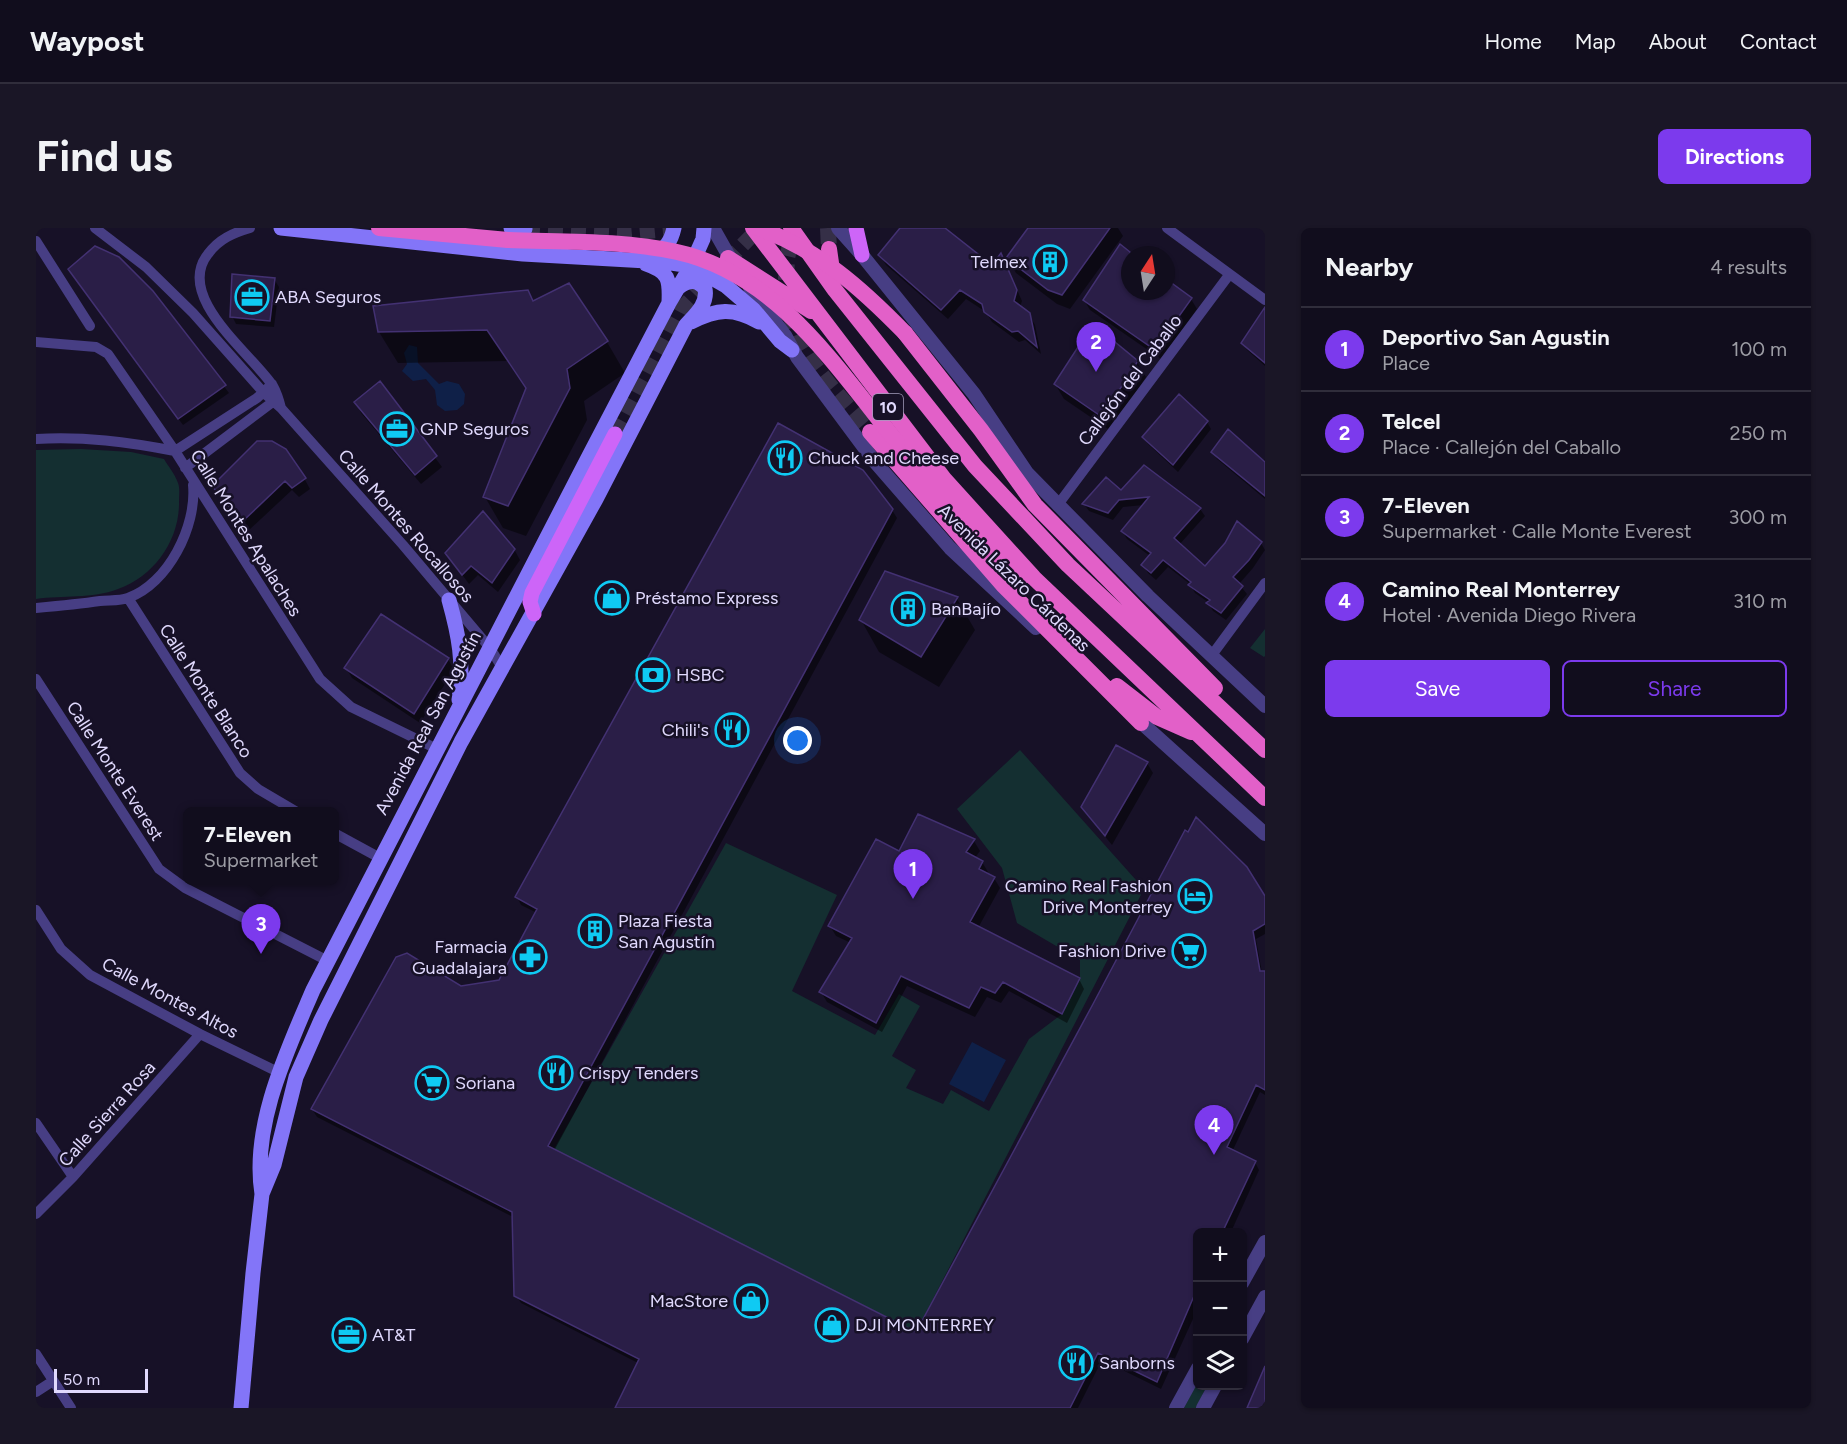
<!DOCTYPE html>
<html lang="en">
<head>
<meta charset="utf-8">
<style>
	:root { --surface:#110d1d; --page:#1a1626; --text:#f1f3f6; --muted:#9c9ca4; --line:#302d3b; --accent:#7c3aed }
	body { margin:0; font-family:Figtree,sans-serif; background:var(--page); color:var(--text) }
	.controls { position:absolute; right:18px; bottom:18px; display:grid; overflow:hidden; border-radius:9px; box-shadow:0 2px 4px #0004 }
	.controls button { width:54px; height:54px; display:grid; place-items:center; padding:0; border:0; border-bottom:2px solid var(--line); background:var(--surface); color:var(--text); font:30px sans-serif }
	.compass { position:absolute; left:1085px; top:18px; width:54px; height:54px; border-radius:50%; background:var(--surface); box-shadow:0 2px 4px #0004; rotate:12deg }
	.scale { position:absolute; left:18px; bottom:15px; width:94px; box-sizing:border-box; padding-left:6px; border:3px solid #e0d9fd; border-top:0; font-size:16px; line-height:21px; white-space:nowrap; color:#e0d9fd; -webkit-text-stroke:4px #171127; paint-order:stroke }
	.you { position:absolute; left:762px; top:513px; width:21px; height:21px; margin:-15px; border:4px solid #fff; border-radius:50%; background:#1a73e8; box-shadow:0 0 0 9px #1a73e833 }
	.badge { display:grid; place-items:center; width:39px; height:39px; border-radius:50%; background:var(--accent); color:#fff; font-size:20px; font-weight:700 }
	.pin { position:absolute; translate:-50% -50px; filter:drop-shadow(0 2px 3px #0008) }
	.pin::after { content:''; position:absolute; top:32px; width:21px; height:18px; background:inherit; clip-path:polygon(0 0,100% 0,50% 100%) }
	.popup { position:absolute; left:147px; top:579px; width:156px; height:78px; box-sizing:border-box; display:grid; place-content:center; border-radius:9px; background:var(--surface); filter:drop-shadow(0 2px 4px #0005); font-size:20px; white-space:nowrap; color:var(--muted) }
	.popup b { font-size:22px; color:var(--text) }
	.popup::after { content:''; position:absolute; left:50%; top:100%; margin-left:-12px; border:12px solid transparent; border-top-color:var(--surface) }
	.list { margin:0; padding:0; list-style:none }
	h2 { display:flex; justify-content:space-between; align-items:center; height:78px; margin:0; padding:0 24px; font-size:26px }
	h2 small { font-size:20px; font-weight:400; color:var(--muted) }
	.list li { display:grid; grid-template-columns:39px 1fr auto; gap:18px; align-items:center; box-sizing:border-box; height:84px; padding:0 24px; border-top:2px solid var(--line) }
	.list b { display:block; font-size:22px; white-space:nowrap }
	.list p { margin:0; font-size:20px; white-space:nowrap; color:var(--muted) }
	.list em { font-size:20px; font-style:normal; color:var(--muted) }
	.actions { display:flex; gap:12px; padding:18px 24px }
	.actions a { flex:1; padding:14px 0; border:2px solid var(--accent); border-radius:9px; text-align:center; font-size:21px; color:var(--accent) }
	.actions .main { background:var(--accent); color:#fff }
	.icon { flex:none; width:33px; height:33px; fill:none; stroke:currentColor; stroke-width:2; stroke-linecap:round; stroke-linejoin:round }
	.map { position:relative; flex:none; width:1229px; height:1180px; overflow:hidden; border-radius:9px }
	header { display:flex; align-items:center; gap:36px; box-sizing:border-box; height:84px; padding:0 30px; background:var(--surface); border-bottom:2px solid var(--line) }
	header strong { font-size:28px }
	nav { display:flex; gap:33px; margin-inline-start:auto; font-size:21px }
	.intro { display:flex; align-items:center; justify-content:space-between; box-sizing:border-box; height:144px; padding:0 36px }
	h1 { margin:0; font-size:42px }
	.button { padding:15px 27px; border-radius:9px; background:var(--accent); color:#fff; font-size:21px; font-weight:700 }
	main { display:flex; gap:36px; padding:0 36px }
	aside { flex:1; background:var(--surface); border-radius:9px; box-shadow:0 2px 4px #0004 }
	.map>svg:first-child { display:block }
</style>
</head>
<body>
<header>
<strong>Waypost</strong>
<nav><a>Home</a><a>Map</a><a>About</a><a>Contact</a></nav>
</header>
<div class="intro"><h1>Find us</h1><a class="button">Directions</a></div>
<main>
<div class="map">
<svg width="1229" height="1180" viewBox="0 0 1229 1180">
	<rect width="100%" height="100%" fill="#171127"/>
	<path fill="#142f31" d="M 45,221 L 95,224 L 128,231 C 132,238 139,246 142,255 C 144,260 143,267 143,273 C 144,311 119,348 82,361 C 56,371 27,367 0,371 L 0,222 Z
		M 1229,401 L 1229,428 L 1228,429 L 1214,420 Z
		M 984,522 L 1108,661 L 880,1104 L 518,921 L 690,615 L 801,667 L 756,763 L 839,807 L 863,766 L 884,778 L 856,828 L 880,842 L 870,860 L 907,876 L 915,862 L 953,883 L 993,811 L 1026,786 L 1044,750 L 1044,732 L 981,695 L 966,640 L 921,581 Z
		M 1161,1154 L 1162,1158 L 1171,1158 L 1160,1180 L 1148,1180 Z"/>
	<path fill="#0f2048" d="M 373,117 L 381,119 L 382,135 L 403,156 L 411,153 L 423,156 L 429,166 L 428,176 L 421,182 L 409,183 L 401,177 L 399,162 L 390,151 L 377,153 L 366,143 L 371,136 L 368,125 Z
		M 936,814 L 970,832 L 948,874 L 913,856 Z"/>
	<path fill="#0007" d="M 866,0 L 906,0 L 956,39 L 970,37 L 986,73 L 984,79 L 993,86 L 999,97 L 1005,126 L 989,112 L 983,114 L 956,94 L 950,84 L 930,71 L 912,91 L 850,37 L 844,27 Z
		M 994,0 L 1082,0 L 1087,8 L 1034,81 L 1021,76 L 980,45 L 972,31 Z
		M 1084,18 L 1096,27 L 1094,27 L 1094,63 L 1130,63 L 1130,53 L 1155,71 L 1161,81 L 1125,131 L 1054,82 L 1048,72 Z
		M 38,49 L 116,64 L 193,165 L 147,197 Z
		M 238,51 L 243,59 L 238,99 L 200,96 L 196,88 Z
		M 497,75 L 571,114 L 589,145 L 548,173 L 551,192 L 490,308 L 467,300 L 449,269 L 491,162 L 471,133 L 362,135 L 343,104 Z
		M 1229,93 L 1229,138 L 1211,122 L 1207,115 Z
		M 1101,134 L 1110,149 L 1075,203 L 1028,171 L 1019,156 Z
		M 344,155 L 406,239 L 385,256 L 325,185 L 320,174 Z
		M 1171,194 L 1175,201 L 1142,244 L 1112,216 L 1108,209 Z
		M 1177,224 L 1227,234 L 1229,231 L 1229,271 L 1181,231 Z
		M 1108,239 L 1164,281 L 1169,288 L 1143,317 L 1169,340 L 1190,315 L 1202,295 L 1225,315 L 1229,322 L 1217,340 L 1203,356 L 1211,366 L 1190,392 L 1177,383 L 1172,374 L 1159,365 L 1154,356 L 1132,339 L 1120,352 L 1112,345 L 1107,337 L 1114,328 L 1091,311 L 1086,303 L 1108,277 L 1087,279 L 1077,292 L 1053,283 L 1048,276 L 1085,264 Z
		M 268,250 L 274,261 L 263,269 L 256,262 L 212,303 L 178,258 Z
		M 856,282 L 861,290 L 518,923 L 881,1106 L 1229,671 L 1229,706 L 1220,711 L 1226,745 L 1229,744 L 1229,867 L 1224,864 L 1197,922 L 1219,934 L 1223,942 L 1195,1004 L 1162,1004 L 1162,1080 L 1125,1161 L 1066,1132 L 1042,1180 L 581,1180 L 602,1135 L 485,1075 L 480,1067 L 477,989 L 281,889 L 276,881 L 424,760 L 464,753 L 501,685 L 485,677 L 481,669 Z
		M 478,321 L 484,332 L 462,364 L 442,347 L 433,356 L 411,326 Z
		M 850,345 L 921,371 L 939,402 L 903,459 L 843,424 L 825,392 Z
		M 412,431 L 418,442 L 384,495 L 316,450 L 310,440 Z
		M 1111,535 L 1117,545 L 1076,617 L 1053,589 L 1047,579 Z
		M 883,588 L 938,613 L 944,623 L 939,630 L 946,634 L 952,644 L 951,646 L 958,650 L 964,660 L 942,700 L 1043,751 L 1048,761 L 1031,795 L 973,763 L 965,775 L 951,769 L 939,789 L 871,758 L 846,804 L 791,774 L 785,764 L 815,715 L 800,708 L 794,698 L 864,625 Z"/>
	<path fill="#2a1e47" stroke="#433172" stroke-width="1.5" d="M 864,0 L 909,0 L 956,37 L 965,25 L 981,62 L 978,73 L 994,85 L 1001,119 L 982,103 L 976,104 L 948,84 L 946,76 L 924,62 L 905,82 L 842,27 Z
		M 992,0 L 1074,0 L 1026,67 L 1012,62 L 970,30 Z
		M 1084,16 L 1094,24 L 1094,63 L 1130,63 L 1130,51 L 1156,70 L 1119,122 L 1047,72 Z
		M 59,18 L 83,29 L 117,63 L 190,157 L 142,191 L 32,41 Z
		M 196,46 L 239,50 L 234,93 L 194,89 Z
		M 533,55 L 572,113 L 531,141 L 534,160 L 472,278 L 447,269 L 490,160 L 451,102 L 342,104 L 337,78 L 492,62 L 497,73 Z
		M 1229,79 L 1229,135 L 1205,115 Z
		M 1062,100 L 1102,133 L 1066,189 L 1018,156 L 1053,102 L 1058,105 Z
		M 344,153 L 401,228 L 379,247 L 318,174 Z
		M 1143,166 L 1172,193 L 1137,237 L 1106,209 Z
		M 742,195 L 827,242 L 857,281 L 512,918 L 880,1104 L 1057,776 L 1149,602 L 1152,604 L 1160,589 L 1211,639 L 1229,668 L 1229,696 L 1217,703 L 1224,743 L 1229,743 L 1229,862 L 1220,857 L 1191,919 L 1220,933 L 1186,1005 L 1161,1005 L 1161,1061 L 1121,1154 L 1062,1125 L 1034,1180 L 579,1180 L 603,1131 L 478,1068 L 476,984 L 275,881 L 360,729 L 371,725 L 425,758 L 463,752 L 501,681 L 479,669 Z
		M 1192,201 L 1229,234 L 1229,268 L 1175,224 Z
		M 221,213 L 236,213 L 250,221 L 270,250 L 256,260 L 249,253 L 206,294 L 176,258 Z
		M 1108,237 L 1165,280 L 1138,310 L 1169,338 L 1189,315 L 1201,293 L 1226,314 L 1213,332 L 1197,349 L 1207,358 L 1185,385 L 1170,375 L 1174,372 L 1152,357 L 1155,354 L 1127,332 L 1115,345 L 1105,337 L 1115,325 L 1085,303 L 1113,269 L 1083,272 L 1072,285 L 1046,276 L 1070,249 L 1085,262 Z
		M 447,283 L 479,321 L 456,355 L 435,338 L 426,347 L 409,325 Z
		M 849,343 L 922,369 L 885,429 L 823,392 Z
		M 345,386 L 413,430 L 378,486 L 308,440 Z
		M 1080,517 L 1112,534 L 1069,608 L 1045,579 Z
		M 882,586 L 939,611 L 930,624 L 947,633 L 943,641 L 959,649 L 934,694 L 1044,750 L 1026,786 L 967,754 L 959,765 L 945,759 L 933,780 L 865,748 L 840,795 L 783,764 L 816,710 L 792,698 L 840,611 L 863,623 Z
		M 1229,1138 L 1229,1180 L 1211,1180 Z"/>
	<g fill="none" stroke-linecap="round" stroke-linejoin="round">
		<path stroke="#352f47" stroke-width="15" stroke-dasharray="15 8" stroke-linecap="butt" d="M 489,1 L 585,6 L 647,0"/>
		<path stroke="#352f47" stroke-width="15" stroke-dasharray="15 8" stroke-linecap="butt" d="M 579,206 L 648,78 L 723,0"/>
		<path stroke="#352f47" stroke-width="16" stroke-dasharray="16 8" stroke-linecap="butt" d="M 792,0 L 793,21
			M 750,52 L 751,30 L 758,1
			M 754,84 C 756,91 757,99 760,106 C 774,139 811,176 834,204"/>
		<path stroke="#473e84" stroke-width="10" d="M 59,0 L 110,39 L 157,85 L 228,165 L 245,180 L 367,317 L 454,420 L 467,441
			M 214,0 C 197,5 183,11 172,26 C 138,69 216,126 237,158 C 241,165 243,172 245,180
			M 1131,0 L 1229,72
			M 0,13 L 54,98
			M 0,114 L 60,119 L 72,126 L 139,223 L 284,451 L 315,479 L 401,521
			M 0,211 C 47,208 92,214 139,223 L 221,170 L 236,156
			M 149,240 L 242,170
			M 1021,278 L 1193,47
			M 92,370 L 204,545 L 222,561 L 261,584
			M 0,380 C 22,378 43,376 64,373 C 73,372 84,373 92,370 C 132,356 161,298 157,257
			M 1176,427 L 1229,355
			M 0,451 L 123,641 L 149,660 L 292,733
			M 298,605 L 344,630
			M 0,682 L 25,721 L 54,747 L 164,806 L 242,844
			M 0,895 L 37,949
			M 0,986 L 37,949 L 164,806
			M 0,1126 L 35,1180
			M 0,1164 L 17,1153"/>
		<path stroke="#473e84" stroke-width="14" d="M 677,0 L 698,37
			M 802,0 L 826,27 L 938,166 L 991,245 L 1112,368 L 1229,478
			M 714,60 L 750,109 L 761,129 L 839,234 L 914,320 L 1000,400
			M 1099,489 L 1229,606
			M 1206,1055 L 1229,1014
			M 1206,1111 L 1229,1069
			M 1140,1180 L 1162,1140
			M 1167,1180 L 1179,1158"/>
		<path stroke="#8375f8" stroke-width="15" d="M 245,0 L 487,26 L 629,34 L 655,38 L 690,58 L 718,82 L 744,113 L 756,122
			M 475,0 L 489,1
			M 618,26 C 630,21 635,13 638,0
			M 610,36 C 633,44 634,51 633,74
			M 655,94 C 681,81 697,79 723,94
			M 413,372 C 423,408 428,434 423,472
			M 226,966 C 215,898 251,823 277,762 L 552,230 L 633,75 L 655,38 L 667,11 L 668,0
			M 205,1180 L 217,1045 L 226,966 L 238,937 L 260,849 L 285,792 L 425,514 L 560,271 L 650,97 C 659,87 672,76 669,61 C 661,51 653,52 643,59"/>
		<path stroke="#cd65f8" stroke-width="15" d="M 820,0 L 826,27
			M 498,386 L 494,374 L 496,365 L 579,206"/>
		<path stroke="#e260c8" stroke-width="16" d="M 343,0 L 472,12
			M 717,0 L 909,252 L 998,350 L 1229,570
			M 755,0 L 799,62 L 939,238 L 1032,337 L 1229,522
			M 793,21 L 797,49
			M 692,30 L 775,83
			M 869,105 L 945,202 L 999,277 L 1179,460
			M 834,204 L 967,357 L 1105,495
			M 861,214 L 900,263 L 951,321 L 967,335 L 992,347
			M 1081,458 L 1121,489 L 1155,504"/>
		<path stroke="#e260c8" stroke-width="16" d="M 722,0 C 782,21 826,61 869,105
			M 472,12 C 528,14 586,12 641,24 C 741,46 800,139 861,214"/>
	</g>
	<defs>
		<g id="building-ring" transform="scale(1.725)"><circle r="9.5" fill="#171127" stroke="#0fcaf3" stroke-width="1.5"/><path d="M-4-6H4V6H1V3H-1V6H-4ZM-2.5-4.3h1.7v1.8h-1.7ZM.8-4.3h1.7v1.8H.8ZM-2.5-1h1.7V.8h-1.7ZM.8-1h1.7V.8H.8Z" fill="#0fcaf3"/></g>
		<g id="office-ring" transform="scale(1.725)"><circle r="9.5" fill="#171127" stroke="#0fcaf3" stroke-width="1.5"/><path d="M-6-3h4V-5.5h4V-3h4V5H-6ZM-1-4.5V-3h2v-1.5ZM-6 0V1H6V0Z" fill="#0fcaf3"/></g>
		<g id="restaurant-ring" transform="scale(1.725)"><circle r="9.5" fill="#171127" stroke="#0fcaf3" stroke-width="1.5"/><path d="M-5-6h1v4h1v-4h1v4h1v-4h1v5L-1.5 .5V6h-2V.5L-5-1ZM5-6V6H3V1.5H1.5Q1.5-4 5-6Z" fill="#0fcaf3"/></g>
		<g id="shop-ring" transform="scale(1.725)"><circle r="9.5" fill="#171127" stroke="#0fcaf3" stroke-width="1.5"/><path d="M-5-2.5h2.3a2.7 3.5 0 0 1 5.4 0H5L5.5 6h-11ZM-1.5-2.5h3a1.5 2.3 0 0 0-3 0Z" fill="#0fcaf3"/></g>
		<g id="bank-ring" transform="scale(1.725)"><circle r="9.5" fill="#171127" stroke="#0fcaf3" stroke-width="1.5"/><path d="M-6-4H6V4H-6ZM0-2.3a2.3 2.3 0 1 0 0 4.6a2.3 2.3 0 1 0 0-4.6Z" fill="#0fcaf3"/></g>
		<g id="hotel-ring" transform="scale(1.725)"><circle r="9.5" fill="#171127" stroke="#0fcaf3" stroke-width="1.5"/><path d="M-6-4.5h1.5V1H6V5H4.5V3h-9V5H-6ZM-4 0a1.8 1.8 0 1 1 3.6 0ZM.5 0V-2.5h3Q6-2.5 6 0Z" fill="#0fcaf3"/></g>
		<g id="supermarket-ring" transform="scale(1.725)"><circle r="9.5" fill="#171127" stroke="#0fcaf3" stroke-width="1.5"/><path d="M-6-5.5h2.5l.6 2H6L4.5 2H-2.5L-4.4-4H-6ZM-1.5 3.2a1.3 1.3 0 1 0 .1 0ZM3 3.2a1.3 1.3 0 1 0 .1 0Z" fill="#0fcaf3"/></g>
		<g id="pharmacy-ring" transform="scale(1.725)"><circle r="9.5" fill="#171127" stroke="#0fcaf3" stroke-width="1.5"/><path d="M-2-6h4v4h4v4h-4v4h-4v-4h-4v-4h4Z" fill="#0fcaf3"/></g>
	</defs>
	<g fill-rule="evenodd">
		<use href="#building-ring" x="1014" y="34"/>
		<use href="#office-ring" x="216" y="69"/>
		<use href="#office-ring" x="361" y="201"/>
		<use href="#restaurant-ring" x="749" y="230"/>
		<use href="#shop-ring" x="576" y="370"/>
		<use href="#building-ring" x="872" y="381"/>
		<use href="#bank-ring" x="617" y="447"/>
		<use href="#restaurant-ring" x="696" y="502"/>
		<use href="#hotel-ring" x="1159" y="668"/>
		<use href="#building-ring" x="559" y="703"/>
		<use href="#supermarket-ring" x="1153" y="723"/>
		<use href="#pharmacy-ring" x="494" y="729"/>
		<use href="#restaurant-ring" x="520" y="845"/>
		<use href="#supermarket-ring" x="396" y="855"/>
		<use href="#shop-ring" x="715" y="1073"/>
		<use href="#shop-ring" x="796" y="1097"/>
		<use href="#office-ring" x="313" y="1107"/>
		<use href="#restaurant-ring" x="1040" y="1135"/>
	</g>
	<g text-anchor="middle" stroke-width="5" stroke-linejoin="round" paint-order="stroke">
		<rect fill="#171127" stroke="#a49dbd" stroke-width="1.5" x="837" y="166" width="30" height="26" rx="4.5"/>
		<g font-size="16" font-weight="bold" fill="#e0d9fd">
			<text x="852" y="185">10</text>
		</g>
		<g font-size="18" fill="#e0d9fd" stroke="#171127" text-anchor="start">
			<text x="991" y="40" text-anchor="end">Telmex</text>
			<text x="239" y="75">ABA Seguros</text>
			<text x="384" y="207">GNP Seguros</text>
			<text x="772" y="236">Chuck and Cheese</text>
			<text x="599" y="376">Préstamo Express</text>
			<text x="895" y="387">BanBajío</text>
			<text x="640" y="453">HSBC</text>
			<text x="673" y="508" text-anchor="end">Chili's</text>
			<text x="1136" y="664" text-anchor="end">Camino Real Fashion<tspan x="1136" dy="21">Drive Monterrey</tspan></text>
			<text x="582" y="699">Plaza Fiesta<tspan x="582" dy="21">San Agustín</tspan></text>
			<text x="471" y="725" text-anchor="end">Farmacia<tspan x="471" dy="21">Guadalajara</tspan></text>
			<text x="1130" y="729" text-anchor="end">Fashion Drive</text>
			<text x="543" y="851">Crispy Tenders</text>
			<text x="419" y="861">Soriana</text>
			<text x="692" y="1079" text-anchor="end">MacStore</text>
			<text x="819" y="1103">DJI MONTERREY</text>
			<text x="336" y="1113">AT&amp;T</text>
			<text x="1063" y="1141">Sanborns</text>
		</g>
		<g font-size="18" fill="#e0d9fd" stroke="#171127">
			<text transform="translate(1094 152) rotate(-53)" y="6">Callejón del Caballo</text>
			<text transform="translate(370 298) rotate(49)" y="6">Calle Montes Rocallosos</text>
			<text transform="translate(210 305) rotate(58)" y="6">Calle Montes Apalaches</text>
			<text transform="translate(978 350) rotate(44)" y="6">Avenida Lázaro Cárdenas</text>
			<text transform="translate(170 463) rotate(57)" y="6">Calle Monte Blanco</text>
			<text transform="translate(392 495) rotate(-62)" y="6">Avenida Real San Agustín</text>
			<text transform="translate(79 543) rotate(57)" y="6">Calle Monte Everest</text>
			<text transform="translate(134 770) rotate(28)" y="6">Calle Montes Altos</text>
			<text transform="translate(71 886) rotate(-48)" y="6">Calle Sierra Rosa</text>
		</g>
	</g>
</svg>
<div class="controls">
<button>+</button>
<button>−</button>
<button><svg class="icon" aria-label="layers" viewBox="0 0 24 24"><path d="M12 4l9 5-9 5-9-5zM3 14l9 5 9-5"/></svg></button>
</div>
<svg class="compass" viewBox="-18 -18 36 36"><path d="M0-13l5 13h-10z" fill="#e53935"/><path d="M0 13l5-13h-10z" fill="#9c9ca4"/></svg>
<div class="scale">50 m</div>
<div class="you"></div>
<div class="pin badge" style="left:877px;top:671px">1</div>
<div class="pin badge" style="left:1060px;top:144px">2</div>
<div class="pin badge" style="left:225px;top:726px">3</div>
<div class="popup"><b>7-Eleven</b>Supermarket</div>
<div class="pin badge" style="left:1178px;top:927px">4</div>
</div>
<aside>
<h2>Nearby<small>4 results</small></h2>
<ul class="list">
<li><span class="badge">1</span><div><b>Deportivo San Agustin</b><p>Place</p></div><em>100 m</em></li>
<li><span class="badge">2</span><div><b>Telcel</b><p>Place · Callejón del Caballo</p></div><em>250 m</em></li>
<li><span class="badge">3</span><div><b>7-Eleven</b><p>Supermarket · Calle Monte Everest</p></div><em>300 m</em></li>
<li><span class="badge">4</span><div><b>Camino Real Monterrey</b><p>Hotel · Avenida Diego Rivera</p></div><em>310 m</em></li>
</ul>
<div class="actions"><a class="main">Save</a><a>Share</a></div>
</aside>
</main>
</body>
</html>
